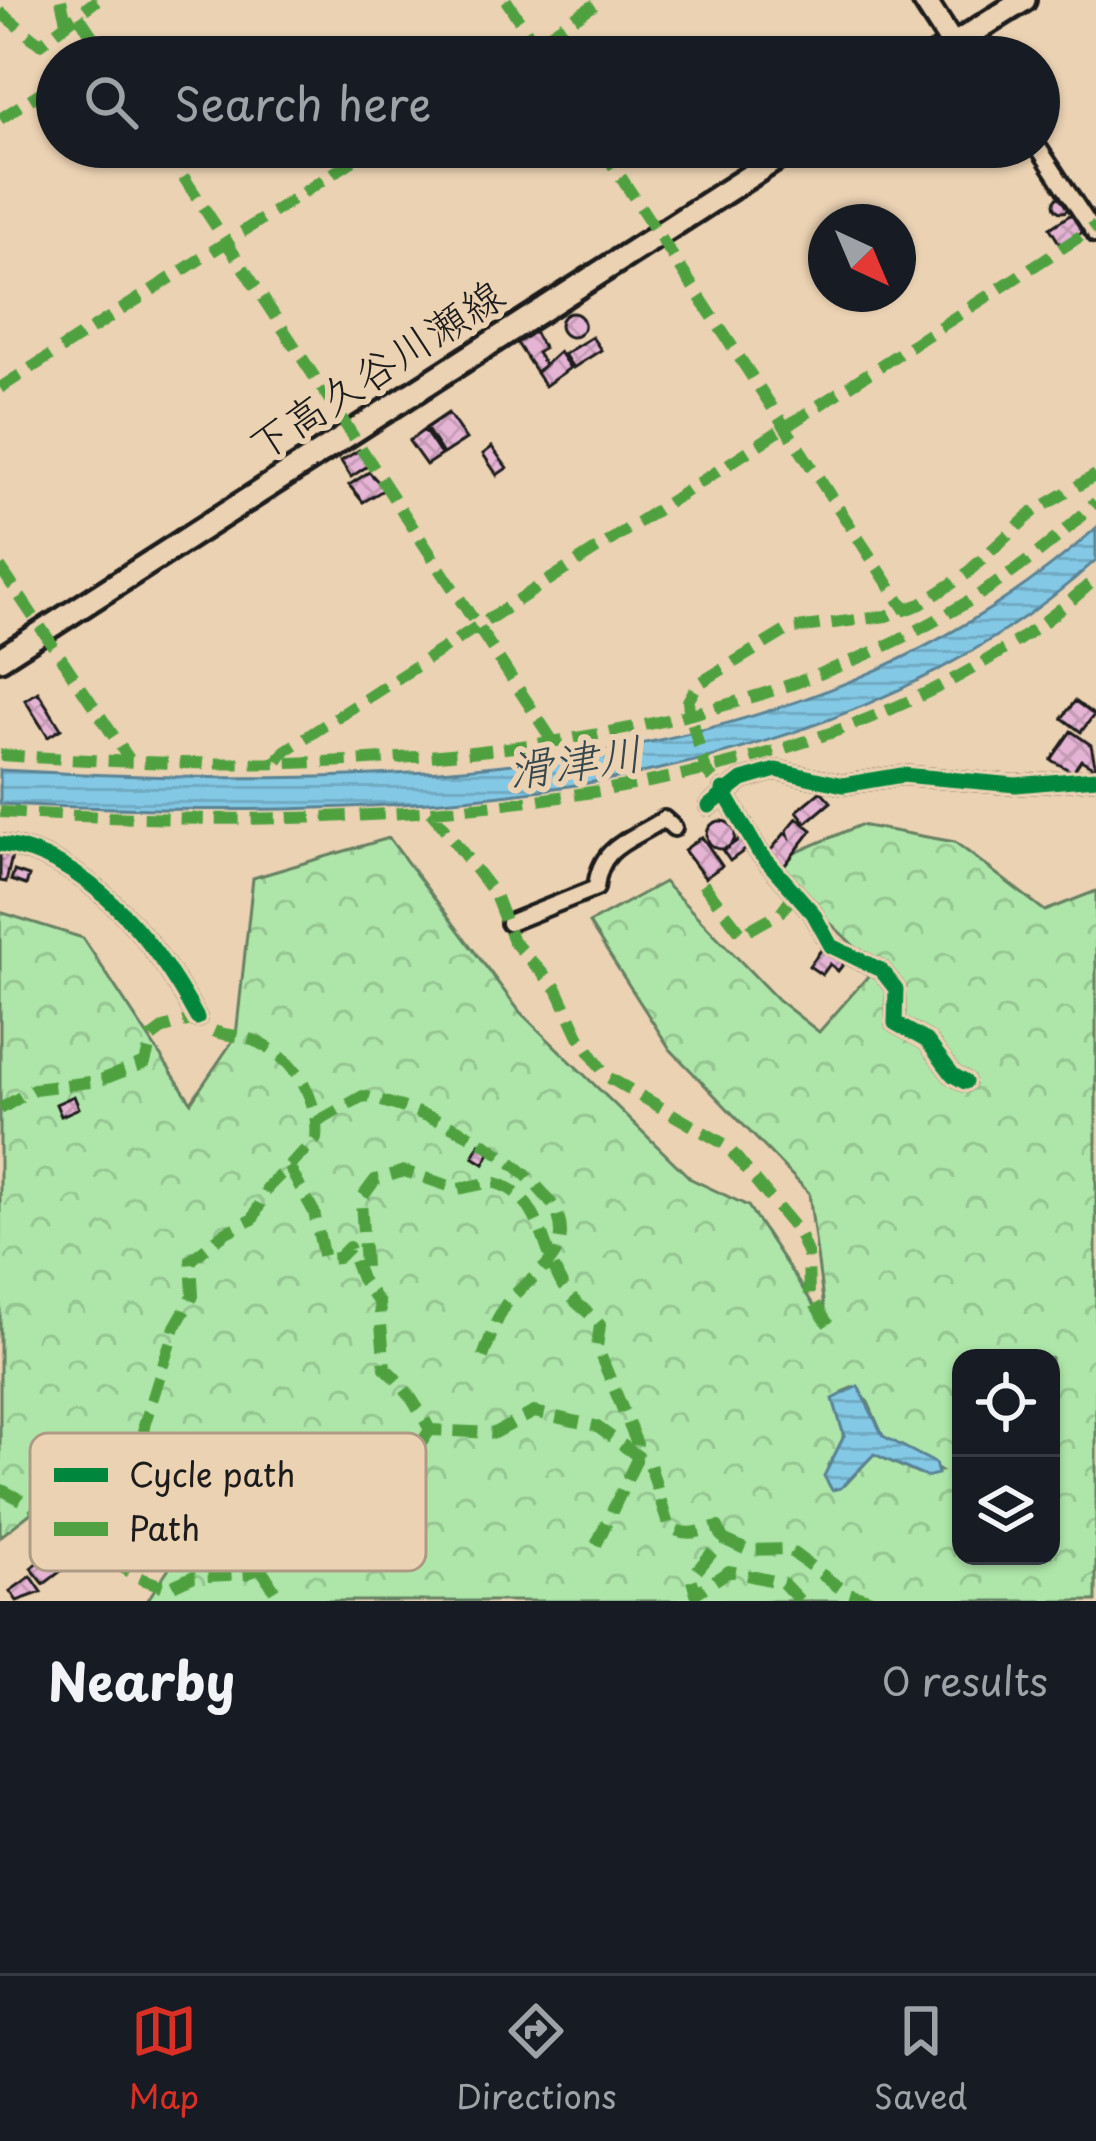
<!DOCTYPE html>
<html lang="en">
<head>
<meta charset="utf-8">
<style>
	:root { --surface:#171b24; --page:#20242c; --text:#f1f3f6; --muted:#9ea1a6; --line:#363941; --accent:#d93025 }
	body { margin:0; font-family:"Playpen Sans","Klee One",sans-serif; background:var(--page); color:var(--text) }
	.controls { position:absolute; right:36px; bottom:36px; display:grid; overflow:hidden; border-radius:24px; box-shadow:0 3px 9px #0004 }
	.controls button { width:108px; height:108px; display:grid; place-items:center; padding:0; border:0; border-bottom:3px solid var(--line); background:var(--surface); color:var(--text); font:60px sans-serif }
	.compass { position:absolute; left:808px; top:204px; width:108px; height:108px; border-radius:50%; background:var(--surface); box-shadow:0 3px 9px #0004; rotate:136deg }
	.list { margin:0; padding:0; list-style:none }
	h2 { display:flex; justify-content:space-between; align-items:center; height:156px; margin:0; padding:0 48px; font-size:51px }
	h2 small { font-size:39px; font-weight:400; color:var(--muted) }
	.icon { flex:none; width:66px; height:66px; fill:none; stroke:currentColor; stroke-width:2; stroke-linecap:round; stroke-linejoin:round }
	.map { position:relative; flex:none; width:1096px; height:1601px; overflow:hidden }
	.search { position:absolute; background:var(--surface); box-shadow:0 3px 9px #0004; left:36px; right:36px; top:36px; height:132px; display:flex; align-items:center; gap:30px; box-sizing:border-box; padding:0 42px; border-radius:66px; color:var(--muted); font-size:45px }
	.sheet { height:372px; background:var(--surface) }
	nav { display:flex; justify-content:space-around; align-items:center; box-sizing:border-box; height:168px; border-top:3px solid var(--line); background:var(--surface); font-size:33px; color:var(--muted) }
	nav a { display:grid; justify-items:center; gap:6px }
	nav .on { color:var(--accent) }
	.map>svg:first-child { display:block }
</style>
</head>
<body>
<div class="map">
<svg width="1096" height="1601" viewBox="0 0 1096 1601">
	<defs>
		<pattern id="forest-crowns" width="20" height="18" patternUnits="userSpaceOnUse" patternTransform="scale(3)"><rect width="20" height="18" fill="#aee6a9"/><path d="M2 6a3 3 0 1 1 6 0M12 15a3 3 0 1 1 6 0" fill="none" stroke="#95c591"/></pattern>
		<pattern id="water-rules" width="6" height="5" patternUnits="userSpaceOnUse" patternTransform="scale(3)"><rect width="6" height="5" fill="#83c8e4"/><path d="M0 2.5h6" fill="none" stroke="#71abc3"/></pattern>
		<pattern id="building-cross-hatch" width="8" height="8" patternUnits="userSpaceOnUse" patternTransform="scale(3)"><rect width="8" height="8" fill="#e5b4d4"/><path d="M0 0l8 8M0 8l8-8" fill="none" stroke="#c49ab5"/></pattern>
	</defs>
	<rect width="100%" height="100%" fill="#ebd2b3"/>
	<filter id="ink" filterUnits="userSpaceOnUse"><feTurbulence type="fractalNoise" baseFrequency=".00833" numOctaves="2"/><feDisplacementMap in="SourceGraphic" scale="24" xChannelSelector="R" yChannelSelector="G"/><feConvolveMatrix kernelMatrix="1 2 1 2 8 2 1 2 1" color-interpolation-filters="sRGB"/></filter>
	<g filter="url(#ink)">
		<path fill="url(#forest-crowns)" stroke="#658162" stroke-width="3" fill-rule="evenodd" d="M 860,825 L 955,842 L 1045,911 L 1096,891 L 1096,1601 L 147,1601 L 184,1545 L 100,1459 L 0,1537 L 0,912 L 83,938 L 191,1102 L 236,1036 L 253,878 L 389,838 L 520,1012 L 691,1179 L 748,1206 L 826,1324 L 809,1193 L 670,1049 L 589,923 L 664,882 L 778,1000 L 819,1032 L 876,967 L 769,864 ZM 961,1358 L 1051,1358 L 1051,1556 L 961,1556 ZM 853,1387 L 868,1402 L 883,1436 L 940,1471 L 918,1474 L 874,1454 L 845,1485 L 828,1466 L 843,1444 L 843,1392 Z"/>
		<path fill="url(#water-rules)" stroke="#5a8394" stroke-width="3" d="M 1096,528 L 1096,560 C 811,818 363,820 0,804 L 0,770 C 372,790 805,791 1096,528 Z
			M 858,1386 L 883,1436 L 935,1463 L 938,1474 L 926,1477 L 874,1454 L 841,1488 L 832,1490 L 824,1476 L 844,1436 L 833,1399 Z"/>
		<path fill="url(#building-cross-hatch)" stroke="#1c1c1c" stroke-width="3" d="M824 48a10 10 0 1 1 20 0a10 10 0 1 1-20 0Z
			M1054 204a8 8 0 1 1 16 0a8 8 0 1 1-16 0Z
			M 1076,211 L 1087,229 L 1061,246 L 1050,228 Z
			M560 325a12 12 0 1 1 24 0a12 12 0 1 1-24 0Z
			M 534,332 L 544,348 L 537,353 L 545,365 L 536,372 L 517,343 Z
			M 592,337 L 601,350 L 573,368 L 564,354 Z
			M 559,352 L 570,368 L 545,386 L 536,373 Z
			M 448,413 L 466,439 L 443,454 L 426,428 Z
			M 424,430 L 441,455 L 426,465 L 409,441 Z
			M 492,447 L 507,468 L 497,475 L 483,454 Z
			M 359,450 L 369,465 L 351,477 L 341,461 Z
			M 369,472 L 385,489 L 363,502 L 349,485 Z
			M 38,692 L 61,729 L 48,737 L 25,700 Z
			M 1075,701 L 1094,715 L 1081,732 L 1062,718 Z
			M 1071,731 L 1091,745 L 1096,769 L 1081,760 L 1073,772 L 1051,760 Z
			M 821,791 L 831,802 L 806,823 L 797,811 Z
			M 797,818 L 812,830 L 782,869 L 766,856 L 785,833 L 789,837 L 787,830 Z
			M707 835a14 14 0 1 1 28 0a14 14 0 1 1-28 0Z
			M 745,835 L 752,845 L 730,861 L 723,851 Z
			M 702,837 L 722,866 L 705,878 L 684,850 Z
			M 0,854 L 12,856 L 6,882 L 0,881 Z
			M 14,871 L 29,876 L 26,885 L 11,880 Z
			M 824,946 L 845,962 L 838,971 L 830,964 L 822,975 L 809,966 Z
			M 74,1096 L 79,1108 L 61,1116 L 56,1104 Z
			M 480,1144 L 491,1151 L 484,1164 L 473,1157 Z
			M 51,1551 L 65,1568 L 44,1584 L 31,1568 Z
			M 31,1576 L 42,1592 L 17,1601 L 10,1591 Z"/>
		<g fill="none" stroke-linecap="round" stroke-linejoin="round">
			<g stroke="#1c1c1c" stroke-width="22">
				<path id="minor" d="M 1038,147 L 1096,235
					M 723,790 L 758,851 L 813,913 L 831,946 L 881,970 L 896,989 L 895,1023 L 927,1041 L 953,1075 L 965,1082
					M 709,806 L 742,780 L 776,770 L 843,785 L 902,775 L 1016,785 L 1096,778
					M 0,844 C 90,857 156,942 197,1018
					M 509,923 L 596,888 C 600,844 632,841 664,819 L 674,828"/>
			</g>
			<g stroke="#1c1c1c" stroke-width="30">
				<path id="secondary" d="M 924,0 L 953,45
					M 934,57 L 1024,0
					M 0,659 L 795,147"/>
			</g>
			<use href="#minor" stroke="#ebd2b3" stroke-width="14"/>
			<use href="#secondary" stroke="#ebd2b3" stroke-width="21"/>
			<path stroke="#4fa141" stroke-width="12" stroke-dasharray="24 12" stroke-linecap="butt" d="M 61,0 L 67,26
				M 506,0 L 543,57
				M 0,12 L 40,44 L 97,0
				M 79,16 L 106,57
				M 514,57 L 602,0
				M 0,119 L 57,82
				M 164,147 L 552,740
				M 601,147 L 906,611
				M 0,388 L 374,147
				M 0,567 L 129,759
				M 0,755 C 356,779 826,768 1096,502
				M 278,761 L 285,751 L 1096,226
				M 713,779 L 706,771 L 689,711 L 688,701 L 698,684 L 789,629 L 886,616 L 921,604 L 965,575 L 1033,512 L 1096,475
				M 431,811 L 495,895 L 513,941 L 557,989 L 579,1036 L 606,1076 L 726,1145 L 798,1232 L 808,1255 L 809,1295 L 834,1333
				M 0,812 C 337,832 837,823 1096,578
				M 703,884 L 742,934 L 781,912 L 795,893
				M 0,1109 L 34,1089 L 98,1081 L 145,1063 L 152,1037 L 164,1028 L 197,1018 C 217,1040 230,1031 255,1041 C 294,1057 320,1099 316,1139 L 268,1187 L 253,1219 L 226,1232 L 191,1260 L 193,1296 L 175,1327 L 144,1426 L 149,1477 L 90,1542 L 134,1576 L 168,1588 L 192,1577 L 246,1574 L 275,1562 L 317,1523 L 337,1489 L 350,1486
				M 317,1122 L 363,1096 C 437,1115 508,1144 555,1208 C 580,1262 521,1277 503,1309 C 494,1325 488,1345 481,1362
				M 289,1167 L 314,1212 L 324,1259 L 338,1258 L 349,1247 L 361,1279 L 379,1303 L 385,1368 C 405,1385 420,1411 430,1430 L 495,1433 L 534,1412 L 596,1426 L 650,1465 L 668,1525 C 685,1539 699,1531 718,1527 L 723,1539 L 691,1578 L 696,1593 L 729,1571 L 783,1583 L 800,1601
				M 365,1267 L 361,1199 L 375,1180 L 404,1171 L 458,1189 L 492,1182 C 544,1194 541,1254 566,1291 C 575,1304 590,1312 600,1325 L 597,1347 L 637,1444 L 636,1461 L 596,1545
				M 149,1477 C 198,1449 247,1494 291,1491 C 303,1490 315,1484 327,1483 C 399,1481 386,1496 430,1430
				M 0,1489 L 33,1506 L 46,1522 L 72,1514 L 107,1528
				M 723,1539 L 747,1550 L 788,1549 L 845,1592 L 875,1601
				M 262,1570 L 281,1601"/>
			<g stroke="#ebd2b3" stroke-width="22">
				<path id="cycleway" d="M 723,790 L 758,851 L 813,913 L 831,946 L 881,970 L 896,989 L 895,1023 L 927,1041 L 953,1075 L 965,1082
					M 709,806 L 742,780 L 776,770 L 843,785 L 902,775 L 1016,785 L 1096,778
					M 0,844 C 90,857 156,942 197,1018"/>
			</g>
			<use href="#cycleway" stroke="#00873e" stroke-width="15"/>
		</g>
	</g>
	<g text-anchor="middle" stroke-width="12" stroke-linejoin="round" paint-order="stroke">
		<g font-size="42" fill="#1c1c1c" stroke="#ebd2b3">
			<text transform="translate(376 370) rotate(-33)" y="15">下高久谷川瀬線</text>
		</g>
		<g font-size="45" font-style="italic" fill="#36474e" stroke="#ebd2b3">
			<text transform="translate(575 762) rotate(-8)" y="16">滑津川</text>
		</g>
	</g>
	<rect x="30" y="1433" width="396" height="138" rx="18" fill="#ebd2b3" stroke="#ad9b86" stroke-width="3"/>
	<rect x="54" y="1468" width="54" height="14" fill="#00873e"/>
	<rect x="54" y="1522" width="54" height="14" fill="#4fa141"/>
	<g font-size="33" fill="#1c1c1c">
		<text x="129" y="1487">Cycle path</text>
		<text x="129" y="1541">Path</text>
	</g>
</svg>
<div class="controls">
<button><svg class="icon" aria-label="locate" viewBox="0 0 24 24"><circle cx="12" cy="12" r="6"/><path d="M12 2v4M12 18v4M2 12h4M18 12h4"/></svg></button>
<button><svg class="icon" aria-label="layers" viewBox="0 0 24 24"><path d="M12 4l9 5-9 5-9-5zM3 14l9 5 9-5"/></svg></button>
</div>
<svg class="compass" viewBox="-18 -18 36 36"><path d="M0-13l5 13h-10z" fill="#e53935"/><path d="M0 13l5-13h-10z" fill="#9ea1a6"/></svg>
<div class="search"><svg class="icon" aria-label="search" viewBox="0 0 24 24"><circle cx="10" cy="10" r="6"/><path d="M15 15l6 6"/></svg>Search here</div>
</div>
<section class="sheet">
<h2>Nearby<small>0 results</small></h2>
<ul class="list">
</ul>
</section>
<nav>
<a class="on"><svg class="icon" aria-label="map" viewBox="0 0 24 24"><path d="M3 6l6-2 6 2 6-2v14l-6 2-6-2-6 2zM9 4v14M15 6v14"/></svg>Map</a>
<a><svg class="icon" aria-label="directions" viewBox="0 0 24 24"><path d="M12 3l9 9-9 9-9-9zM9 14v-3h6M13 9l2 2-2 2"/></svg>Directions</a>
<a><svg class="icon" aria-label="saved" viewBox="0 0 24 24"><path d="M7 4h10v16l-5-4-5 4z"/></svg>Saved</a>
</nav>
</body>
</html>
